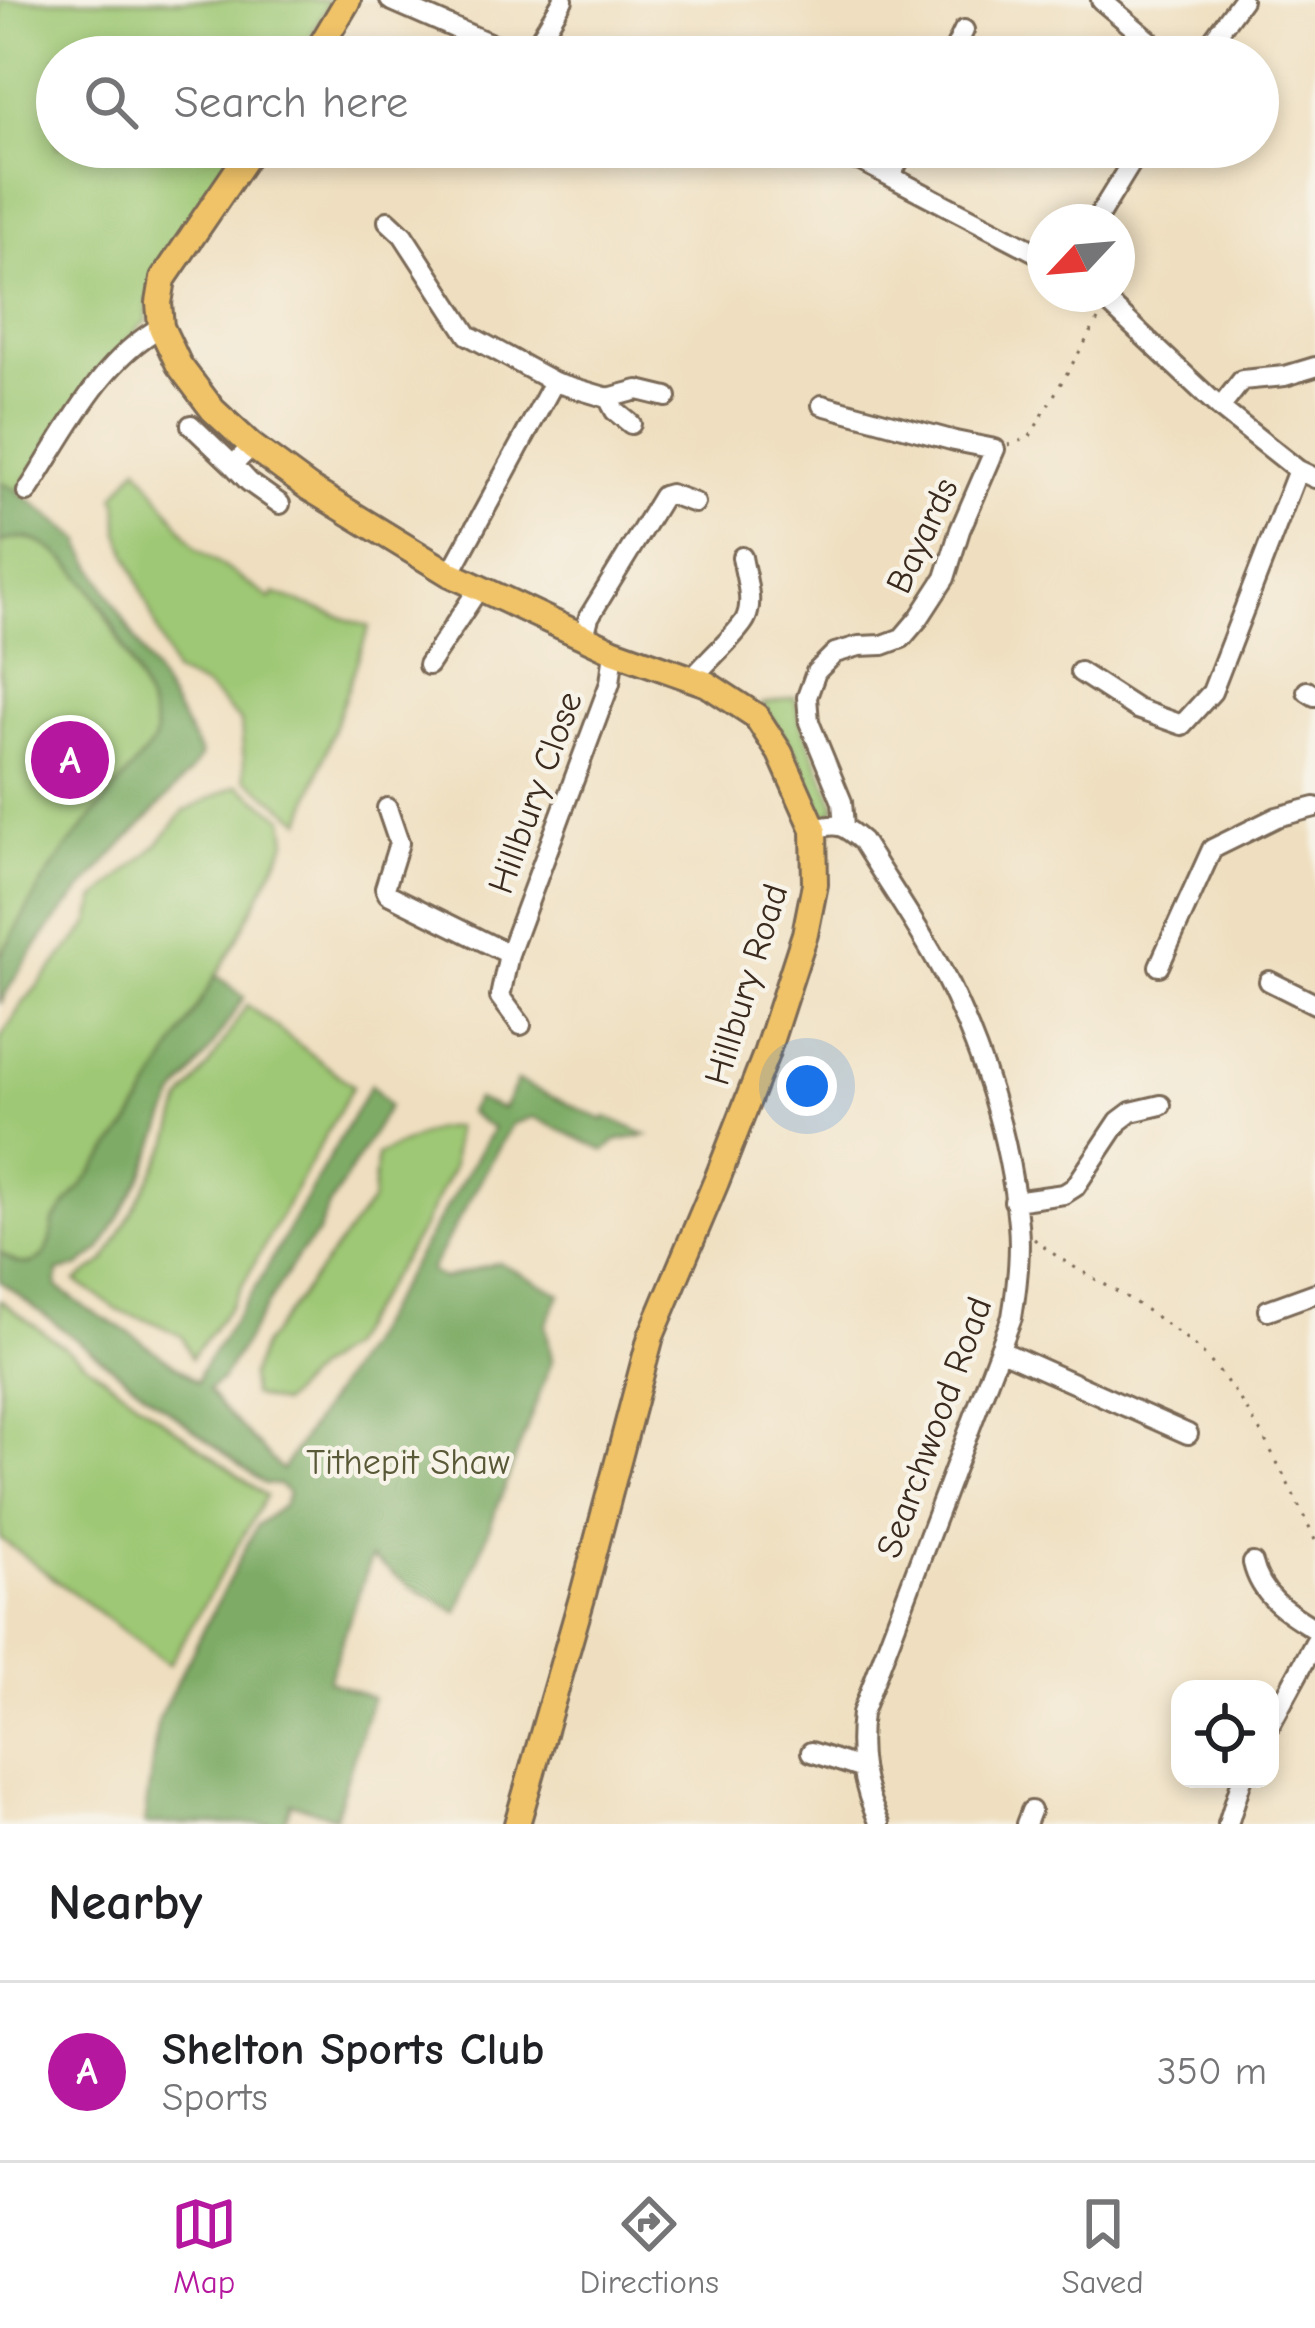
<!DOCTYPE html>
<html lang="en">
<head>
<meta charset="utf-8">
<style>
	:root { --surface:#fff; --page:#f6f6f6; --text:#202124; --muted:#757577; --line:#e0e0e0; --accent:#b5179e }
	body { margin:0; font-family:"Comic Neue",sans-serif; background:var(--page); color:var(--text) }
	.controls { position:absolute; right:36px; bottom:36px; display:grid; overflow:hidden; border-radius:24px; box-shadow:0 6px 18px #0003 }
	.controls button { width:108px; height:108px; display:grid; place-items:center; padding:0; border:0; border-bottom:3px solid var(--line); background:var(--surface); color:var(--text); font:60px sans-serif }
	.compass { position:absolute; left:1027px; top:204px; width:108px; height:108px; border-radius:50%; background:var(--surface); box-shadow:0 6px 18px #0003; rotate:244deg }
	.you { position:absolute; left:807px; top:1086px; width:42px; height:42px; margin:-30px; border:9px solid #fff; border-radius:50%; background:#1a73e8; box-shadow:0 0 0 18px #1a73e833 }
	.badge { display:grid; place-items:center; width:78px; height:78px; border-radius:50%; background:var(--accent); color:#fff; font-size:39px; font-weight:700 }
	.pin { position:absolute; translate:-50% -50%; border:6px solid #fff; box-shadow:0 3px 12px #0006 }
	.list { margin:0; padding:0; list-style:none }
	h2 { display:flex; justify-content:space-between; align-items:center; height:156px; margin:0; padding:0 48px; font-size:51px }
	h2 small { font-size:39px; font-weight:400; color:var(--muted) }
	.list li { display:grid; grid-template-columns:78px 1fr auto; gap:36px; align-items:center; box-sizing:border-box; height:180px; padding:0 48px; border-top:3px solid var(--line) }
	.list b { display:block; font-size:45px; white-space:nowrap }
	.list p { margin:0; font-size:39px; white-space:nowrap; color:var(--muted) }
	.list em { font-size:39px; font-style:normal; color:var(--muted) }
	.icon { flex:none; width:66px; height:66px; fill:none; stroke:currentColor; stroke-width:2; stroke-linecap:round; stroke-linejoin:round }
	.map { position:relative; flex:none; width:1315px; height:1824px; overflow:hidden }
	.search { position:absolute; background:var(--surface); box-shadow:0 6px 18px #0003; left:36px; right:36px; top:36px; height:132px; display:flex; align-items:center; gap:30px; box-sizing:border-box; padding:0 42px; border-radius:66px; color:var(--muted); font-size:45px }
	.sheet { height:336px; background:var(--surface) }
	nav { display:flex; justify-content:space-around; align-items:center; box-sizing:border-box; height:168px; border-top:3px solid var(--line); background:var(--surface); font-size:33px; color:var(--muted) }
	nav a { display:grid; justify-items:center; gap:6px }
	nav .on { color:var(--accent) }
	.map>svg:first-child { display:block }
</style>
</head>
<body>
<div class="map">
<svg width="1315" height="1824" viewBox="0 0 1315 1824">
	<rect width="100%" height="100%" fill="#f7f3e8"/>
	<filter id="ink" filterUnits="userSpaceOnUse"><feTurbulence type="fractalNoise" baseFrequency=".00833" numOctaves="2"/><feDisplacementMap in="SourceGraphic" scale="24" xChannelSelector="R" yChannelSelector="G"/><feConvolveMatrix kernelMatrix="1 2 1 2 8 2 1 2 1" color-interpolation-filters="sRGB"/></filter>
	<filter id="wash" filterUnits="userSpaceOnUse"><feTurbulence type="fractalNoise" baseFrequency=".004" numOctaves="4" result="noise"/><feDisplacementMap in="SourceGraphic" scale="48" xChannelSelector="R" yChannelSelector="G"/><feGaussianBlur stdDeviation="2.7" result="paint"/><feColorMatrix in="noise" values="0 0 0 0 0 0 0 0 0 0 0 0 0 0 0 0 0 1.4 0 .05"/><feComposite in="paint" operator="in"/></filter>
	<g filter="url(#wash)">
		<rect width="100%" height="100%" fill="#efdfc0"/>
		<path fill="#9ec875" stroke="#6c794a" stroke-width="3" d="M 0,0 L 330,0 L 300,57 L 57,57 L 57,147 L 239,147 L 148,298 L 147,322 L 141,325 L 89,386 L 18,491 L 0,482 Z
			M 138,466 L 196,548 L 271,599 L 274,593 L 369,627 L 302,821 L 245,778 L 241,722 L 207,688 L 174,673 L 119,532 L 118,504 L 115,496 Z
			M 18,538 C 72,539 107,616 127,658 C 139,683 155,710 155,738 C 135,780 93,813 65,851 C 40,884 21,921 0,957 L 0,542 Z
			M 795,697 L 800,721 L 835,804 L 834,812 L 822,815 L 795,752 L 762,704 Z
			M 238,785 L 284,818 L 287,841 L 238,938 L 129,1126 L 53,1222 C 53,1242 45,1269 18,1263 C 12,1261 6,1256 0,1252 L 0,1040 L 21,1006 L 90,923 L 95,900 L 158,844 L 184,811 Z
			M 247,1005 L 353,1086 L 232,1304 L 191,1358 L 183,1337 L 153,1322 L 119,1311 L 76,1281 L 105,1261 L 169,1144 L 182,1101 L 210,1064 Z
			M 455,1127 L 453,1167 L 422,1229 L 345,1348 L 316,1368 L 281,1404 L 252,1395 L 250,1377 L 262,1346 L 372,1201 L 377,1155 L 435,1129 Z
			M 0,1300 L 266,1496 L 169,1665 L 0,1538 Z"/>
		<path fill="#7eac66" stroke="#5c6b42" stroke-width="3" d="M 0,482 L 18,491 L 82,541 L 82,547 L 200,752 L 200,757 L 193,769 C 126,844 48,914 0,1004 L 0,957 L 42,883 L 66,849 L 150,747 C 154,739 156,739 155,729 C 153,705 109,612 93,592 C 79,573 58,550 37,541 C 25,535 12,539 0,542 Z
			M 216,975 L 244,997 L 206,1056 L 175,1097 L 144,1173 L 101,1249 L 78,1267 L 58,1271 L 57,1287 L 87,1309 L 127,1331 L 198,1382 L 200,1372 L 259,1282 L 371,1084 L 389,1106 L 327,1210 L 318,1233 L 297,1257 L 221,1380 L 208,1390 L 220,1406 L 282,1470 L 363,1347 L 493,1129 L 468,1112 L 476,1099 L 503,1109 L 517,1081 L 604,1120 L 606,1117 L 647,1135 L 616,1141 L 605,1151 L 533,1117 L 512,1124 L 430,1271 L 443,1279 L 498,1262 L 560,1294 L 546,1325 L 552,1360 L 458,1612 L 410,1586 L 371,1558 L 328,1681 L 372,1698 L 335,1817 L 291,1803 L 284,1824 L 144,1824 L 158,1719 L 257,1525 L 284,1505 L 288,1493 L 279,1485 L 265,1484 L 250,1473 L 0,1281 L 0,1252 C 6,1256 11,1261 18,1263 C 45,1269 53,1243 53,1222 L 129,1126 Z"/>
	</g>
	<g filter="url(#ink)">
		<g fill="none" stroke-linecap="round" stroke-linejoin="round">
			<g stroke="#7a6957" stroke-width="24">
				<path id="minor" d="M 390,0 L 521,57
					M 1101,0 L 1169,57
					M 529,57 L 563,0
					M 951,57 L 964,30
					M 1200,57 L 1242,0
					M 799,147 L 861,161 L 1045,257
					M 891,175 L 906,147
					M 388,221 L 403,235 L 468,335 L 554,382 L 608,398 L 615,411 L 631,424
					M 1095,222 L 1141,147
					M 1099,294 L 1220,408 L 1298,470 L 1315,478
					M 608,398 L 638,390 L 667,397
					M 822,405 L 955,441 L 995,449 L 960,530 L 945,578 L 919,618 L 902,638 L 883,645 L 859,646 L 835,653 L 816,672 L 807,697 L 809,722 L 842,802 L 844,826
					M 1220,408 L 1242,380 L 1285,376 L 1315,367
					M 191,425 L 233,465
					M 252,446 L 233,465 L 249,482 L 280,504
					M 27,492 C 65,434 99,361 161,327
					M 450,574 L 554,382
					M 584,637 L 589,617 L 663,496 L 670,494 L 695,503
					M 428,665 L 479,588
					M 1080,672 L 1137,709 L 1182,725 L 1212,692 L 1298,470
					M 692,679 C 703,665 742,629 746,618 C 754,601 745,575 742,557
					M 1307,691 L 1315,696
					M 387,808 L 399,843 L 385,888 L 388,894 L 509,954
					M 814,829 C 839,822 843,825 862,841 C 888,883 917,924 940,967 C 981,1046 1010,1136 1018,1224 C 1021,1255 1017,1287 1012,1317 L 862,1713 C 857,1754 862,1786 880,1824
					M 1159,966 L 1212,849 L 1277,817 L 1315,807
					M 1269,981 L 1315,1004
					M 521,1025 L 500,997 L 509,954 L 610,683 L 614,651
					M 1014,1201 L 1064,1194 L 1075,1187 L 1119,1121 L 1131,1112 L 1161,1105
					M 1268,1310 L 1315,1293
					M 1001,1351 L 1188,1434
					M 1253,1563 C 1261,1597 1287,1612 1315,1629
					M 1270,1725 L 1315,1642
					M 811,1752 L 860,1768
					M 1026,1824 L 1031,1811
					M 1228,1824 L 1242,1779"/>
			</g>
			<g stroke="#7a6957" stroke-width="30">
				<path id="major" d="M 314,57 L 348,0
					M 253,147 L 163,279 L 159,303 L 161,327 L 179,365 L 213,410 L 252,446 L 309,488 L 450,574 L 614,651 L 707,684 L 756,716 L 780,753 L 814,829 L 815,884 L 805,934 L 766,1054 L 716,1182 L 651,1336 L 582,1598 L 517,1824"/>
			</g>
			<path stroke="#7a6957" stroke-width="3" stroke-dasharray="3 9" stroke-linecap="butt" d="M 1008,445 L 1029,438 L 1098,320
				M 1034,1239 C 1067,1267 1107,1283 1143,1308 C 1164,1322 1191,1340 1208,1359 C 1255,1411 1285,1477 1315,1540"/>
			<use href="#minor" stroke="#fff" stroke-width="18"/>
			<use href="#major" stroke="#f0c369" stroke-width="24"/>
		</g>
	</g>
	<g text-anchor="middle" stroke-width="9" stroke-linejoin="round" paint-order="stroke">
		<g font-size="36" fill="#3b2a1e" stroke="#f7f3e8">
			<text transform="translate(921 535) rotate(-65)" y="13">Bayards</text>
			<text transform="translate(534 792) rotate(-70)" y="13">Hillbury Close</text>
			<text transform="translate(745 984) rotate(-73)" y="13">Hillbury Road</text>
			<text transform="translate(933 1427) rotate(-70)" y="13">Searchwood Road</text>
		</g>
		<g font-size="36" fill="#595938" stroke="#f7f3e8">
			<text x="408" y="1474">Tithepit Shaw</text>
		</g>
	</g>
</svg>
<div class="controls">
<button><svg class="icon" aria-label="locate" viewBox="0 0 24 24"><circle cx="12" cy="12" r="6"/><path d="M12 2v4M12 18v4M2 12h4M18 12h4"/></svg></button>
</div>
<svg class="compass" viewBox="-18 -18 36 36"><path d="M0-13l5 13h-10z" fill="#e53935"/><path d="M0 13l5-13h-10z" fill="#757577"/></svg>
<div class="you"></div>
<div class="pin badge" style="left:70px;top:760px">A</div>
<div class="search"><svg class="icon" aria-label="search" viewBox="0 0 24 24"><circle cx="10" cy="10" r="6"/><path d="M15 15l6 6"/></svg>Search here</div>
</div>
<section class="sheet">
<h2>Nearby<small></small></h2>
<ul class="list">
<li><span class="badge">A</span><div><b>Shelton Sports Club</b><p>Sports</p></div><em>350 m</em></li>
</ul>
</section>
<nav>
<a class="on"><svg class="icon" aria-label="map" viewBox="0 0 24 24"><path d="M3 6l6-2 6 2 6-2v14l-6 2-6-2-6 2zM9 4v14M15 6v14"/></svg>Map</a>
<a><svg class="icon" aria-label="directions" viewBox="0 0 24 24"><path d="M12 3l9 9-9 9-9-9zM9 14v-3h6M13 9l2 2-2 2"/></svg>Directions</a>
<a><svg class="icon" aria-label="saved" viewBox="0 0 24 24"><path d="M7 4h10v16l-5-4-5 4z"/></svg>Saved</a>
</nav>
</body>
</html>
